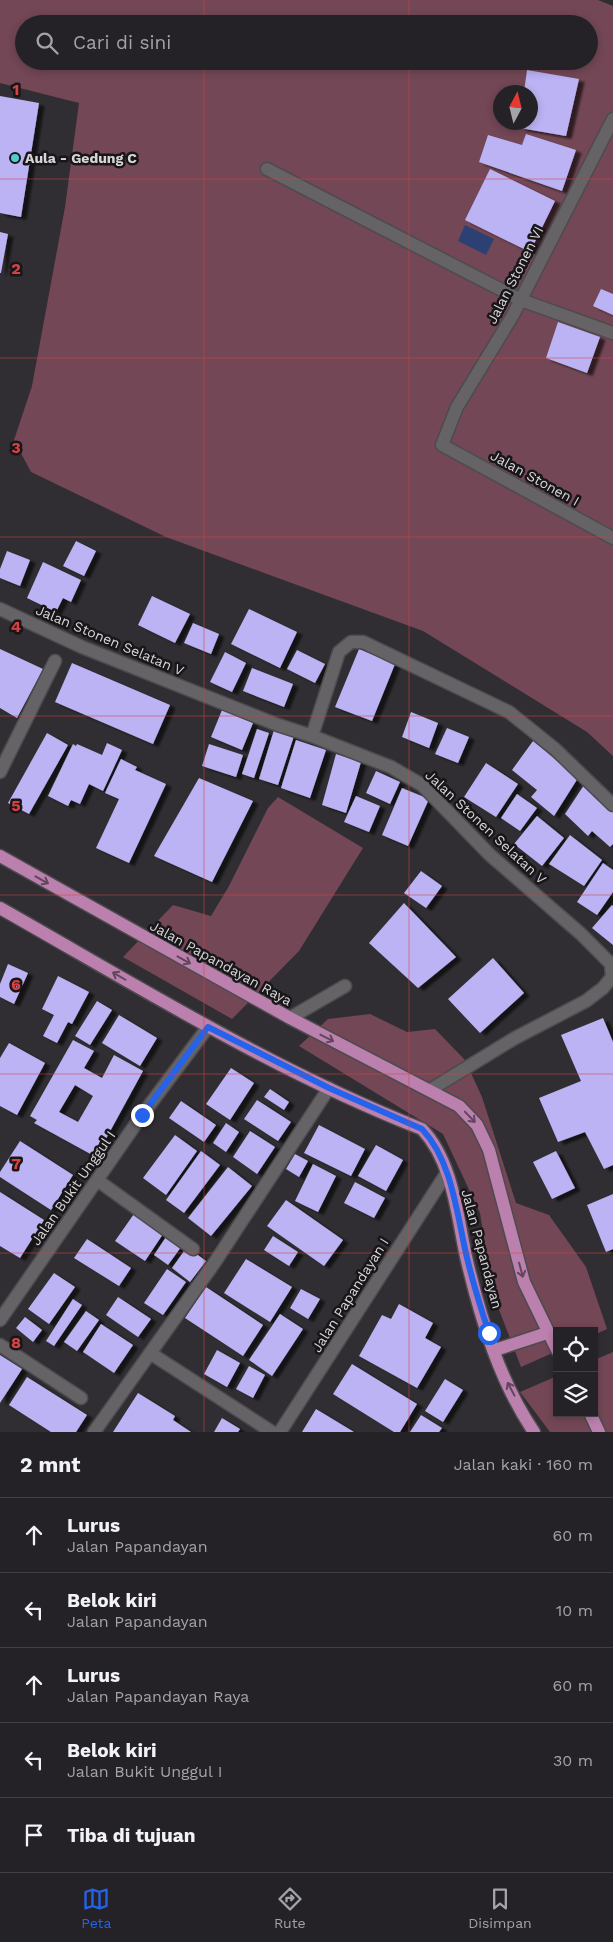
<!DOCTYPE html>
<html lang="id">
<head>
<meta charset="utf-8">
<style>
	:root { --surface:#242226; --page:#2c2a2e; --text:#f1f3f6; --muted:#a3a4a7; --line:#413f43; --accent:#2563eb }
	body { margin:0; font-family:"Work Sans",sans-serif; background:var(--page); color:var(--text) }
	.controls { position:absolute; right:15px; bottom:15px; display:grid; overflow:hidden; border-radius:0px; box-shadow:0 2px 8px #0003 }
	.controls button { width:45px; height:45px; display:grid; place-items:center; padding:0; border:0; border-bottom:1px solid var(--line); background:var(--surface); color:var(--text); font:25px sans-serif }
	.compass { position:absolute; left:493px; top:85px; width:45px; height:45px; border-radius:50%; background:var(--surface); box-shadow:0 2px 8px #0003; rotate:7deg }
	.stop { position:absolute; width:15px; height:15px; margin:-11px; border:4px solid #2563eb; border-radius:50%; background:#fff }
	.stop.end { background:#2563eb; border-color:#fff; box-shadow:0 1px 5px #0008 }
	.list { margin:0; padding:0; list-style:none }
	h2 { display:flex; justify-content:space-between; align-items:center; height:65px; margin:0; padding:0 20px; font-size:21px }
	h2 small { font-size:16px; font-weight:400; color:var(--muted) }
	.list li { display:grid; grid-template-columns:32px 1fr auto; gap:15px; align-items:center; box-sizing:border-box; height:75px; padding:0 20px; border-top:1px solid var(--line) }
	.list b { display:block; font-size:19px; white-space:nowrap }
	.list p { margin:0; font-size:16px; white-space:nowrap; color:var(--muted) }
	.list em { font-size:16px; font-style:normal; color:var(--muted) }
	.icon { flex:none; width:28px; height:28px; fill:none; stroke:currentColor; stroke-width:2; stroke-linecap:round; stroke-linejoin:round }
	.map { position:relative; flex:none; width:613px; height:1432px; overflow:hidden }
	.search { position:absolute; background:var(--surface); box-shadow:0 2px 8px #0003; left:15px; right:15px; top:15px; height:55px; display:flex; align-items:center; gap:12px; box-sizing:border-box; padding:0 18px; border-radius:28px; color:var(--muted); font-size:19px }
	.sheet { height:440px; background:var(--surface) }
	nav { display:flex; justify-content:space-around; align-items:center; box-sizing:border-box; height:70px; border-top:1px solid var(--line); background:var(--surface); font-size:14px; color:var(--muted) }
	nav a { display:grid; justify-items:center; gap:2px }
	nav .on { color:var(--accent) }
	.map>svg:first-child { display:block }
</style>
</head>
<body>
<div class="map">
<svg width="613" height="1432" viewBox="0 0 613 1432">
	<defs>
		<filter id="shadow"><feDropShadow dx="5.5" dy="3" stdDeviation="1" flood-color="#0009"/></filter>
	</defs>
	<rect width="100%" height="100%" fill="#302e32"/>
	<path fill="#734755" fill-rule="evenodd" d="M 0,0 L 598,0 L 613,6 L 613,756 L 587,732 L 423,631 L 166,537 L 31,472 L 14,440 L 32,386 L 65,207 L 79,103 L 0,83 ZM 24,24 L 589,24 L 589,61 L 24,61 ZM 500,92 L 530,92 L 530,122 L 500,122 Z
		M 278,797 L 363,848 L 299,951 L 232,1019 L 123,957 L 173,905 L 211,916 L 229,886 L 268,808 Z
		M 370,1014 L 407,1032 L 435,1029 L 465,1060 L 482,1097 L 516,1203 L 549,1215 L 586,1267 L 607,1329 L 594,1335 L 594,1331 L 557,1331 L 557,1351 L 521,1367 L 493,1294 L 480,1213 L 443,1134 L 299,1046 L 328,1019 Z
		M 613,1352 L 613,1432 L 550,1432 L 520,1392 L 557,1376 L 557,1413 L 594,1413 L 594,1360 Z"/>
	<path fill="#2d4073" d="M 465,225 L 494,239 L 486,255 L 458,241 Z"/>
	<path fill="#bbb3f3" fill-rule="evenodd" filter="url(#shadow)" d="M 527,70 L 579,79 L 566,136 L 520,128 L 521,122 L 530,122 L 530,92 L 524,92 Z
		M 0,96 L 39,103 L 21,217 L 0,213 Z
		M 526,134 L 576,150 L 562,191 L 479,162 L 488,135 L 522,145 Z
		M 490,169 L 555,201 L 530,252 L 465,220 Z
		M 0,232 L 8,234 L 1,273 L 0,273 Z
		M 601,289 L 613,294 L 613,315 L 593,306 Z
		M 558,322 L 600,337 L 587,373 L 546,358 Z
		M 76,541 L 96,551 L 84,576 L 63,566 Z
		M 7,551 L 30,560 L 20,586 L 0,578 L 0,569 Z
		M 43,562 L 81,580 L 71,602 L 63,598 L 56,612 L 27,598 Z
		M 152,596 L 190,614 L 175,643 L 138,625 Z
		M 249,609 L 297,632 L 280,668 L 231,644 Z
		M 193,623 L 219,634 L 211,654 L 184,643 Z
		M 0,649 L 43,669 L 17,718 L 0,708 Z
		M 359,649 L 395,664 L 372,721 L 335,707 Z
		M 297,650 L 325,664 L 315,683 L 287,669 Z
		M 225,652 L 246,663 L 232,692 L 210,682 Z
		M 72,663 L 170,705 L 153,744 L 55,702 Z
		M 252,668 L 293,684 L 284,707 L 243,691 Z
		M 222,710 L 253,723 L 242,750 L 211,737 Z
		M 411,712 L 438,723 L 429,748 L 402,737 Z
		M 447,728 L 469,737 L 458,763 L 435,754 Z
		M 257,729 L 269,733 L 254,778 L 242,774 Z
		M 274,730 L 294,736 L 278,785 L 259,779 Z
		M 47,733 L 68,745 L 29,814 L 8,803 Z
		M 296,740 L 326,750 L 310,798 L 281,788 Z
		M 533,741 L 578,778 L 554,816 L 531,797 L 537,790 L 512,770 Z
		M 107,743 L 122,750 L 103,791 L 89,784 L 80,804 L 71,800 L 68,806 L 48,796 L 73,744 L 76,746 L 77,744 L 102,755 Z
		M 209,744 L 243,755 L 236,777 L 202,766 Z
		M 336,754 L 361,762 L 346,813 L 322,805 Z
		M 121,759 L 137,767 L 135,770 L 166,784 L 129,863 L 96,848 L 119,799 L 105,793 Z
		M 486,763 L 518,784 L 496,817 L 464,797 Z
		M 376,771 L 400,782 L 390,804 L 366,793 Z
		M 199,778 L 253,801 L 212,882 L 154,856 Z
		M 584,785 L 613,809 L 613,844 L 610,847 L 592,831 L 588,836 L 565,814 Z
		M 402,788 L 429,799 L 408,846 L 382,835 Z
		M 517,794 L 537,808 L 520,831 L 501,818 Z
		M 356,796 L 380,806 L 369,832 L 344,822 Z
		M 537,816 L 564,838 L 542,866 L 514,844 Z
		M 570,835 L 602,860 L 584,886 L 549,864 Z
		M 603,863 L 613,870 L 613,892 L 597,915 L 577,902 Z
		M 421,871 L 442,886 L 426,908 L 404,893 Z
		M 404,903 L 456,957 L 418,988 L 369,943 Z
		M 612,905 L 613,906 L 613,945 L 592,928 Z
		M 493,958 L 524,993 L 480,1033 L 448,999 Z
		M 8,964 L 28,973 L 14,1004 L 0,997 L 0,984 Z
		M 58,976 L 89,992 L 72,1024 L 68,1022 L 57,1043 L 43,1036 L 54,1015 L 42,1009 Z
		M 97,1001 L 112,1010 L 90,1045 L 75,1036 Z
		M 119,1015 L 157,1038 L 140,1066 L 102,1043 Z
		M 603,1018 L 613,1042 L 613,1165 L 604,1169 L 585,1132 L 558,1142 L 539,1098 L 581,1081 L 561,1035 Z
		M 73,1040 L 94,1051 L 84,1068 L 102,1078 L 114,1055 L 143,1071 L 96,1157 L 34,1123 L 37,1120 L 30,1116 ZM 75,1085 L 93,1096 L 78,1122 L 59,1112 Z
		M 9,1043 L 45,1063 L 17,1115 L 0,1106 L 0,1058 Z
		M 231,1068 L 254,1083 L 230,1120 L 206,1104 Z
		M 270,1089 L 289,1102 L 284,1110 L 264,1097 Z
		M 257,1100 L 291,1122 L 278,1141 L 244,1119 Z
		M 181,1101 L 216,1125 L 204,1142 L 169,1118 Z
		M 226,1123 L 239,1132 L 226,1152 L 213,1143 Z
		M 319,1125 L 365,1149 L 351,1176 L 304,1153 Z
		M 250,1131 L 275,1147 L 257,1174 L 233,1157 Z
		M 175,1135 L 197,1151 L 166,1195 L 143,1178 Z
		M 20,1141 L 73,1175 L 51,1210 L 0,1177 L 0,1172 Z
		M 376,1145 L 403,1160 L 386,1191 L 358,1176 Z
		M 201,1151 L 220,1165 L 184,1213 L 166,1200 Z
		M 556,1151 L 575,1188 L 552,1199 L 533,1162 Z
		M 295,1154 L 308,1161 L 299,1177 L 286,1169 Z
		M 313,1164 L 336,1176 L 318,1212 L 295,1201 Z
		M 228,1167 L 252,1186 L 211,1236 L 188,1218 Z
		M 355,1182 L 385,1198 L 374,1218 L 344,1203 Z
		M 0,1192 L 44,1220 L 20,1258 L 0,1246 Z
		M 613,1194 L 613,1249 L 606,1252 L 587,1205 Z
		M 286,1200 L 343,1240 L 324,1266 L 267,1226 Z
		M 136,1211 L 165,1231 L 145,1261 L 115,1241 Z
		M 273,1236 L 298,1252 L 289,1266 L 264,1250 Z
		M 166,1237 L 181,1247 L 168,1265 L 154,1255 Z
		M 87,1239 L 131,1268 L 119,1286 L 74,1258 Z
		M 187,1247 L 206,1261 L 190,1282 L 172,1268 Z
		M 246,1259 L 292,1287 L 270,1322 L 224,1293 Z
		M 167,1269 L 186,1282 L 163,1315 L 144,1303 Z
		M 54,1273 L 75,1287 L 49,1324 L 28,1309 Z
		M 206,1287 L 263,1325 L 243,1356 L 185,1318 Z
		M 301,1289 L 320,1299 L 308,1319 L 290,1308 Z
		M 118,1297 L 151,1319 L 138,1337 L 106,1315 Z
		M 73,1299 L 82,1305 L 54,1346 L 46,1341 Z
		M 399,1304 L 433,1323 L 425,1338 L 441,1347 L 417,1388 L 359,1356 L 382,1315 L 391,1319 Z
		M 86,1311 L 99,1320 L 77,1351 L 64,1342 Z
		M 280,1314 L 303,1329 L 272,1376 L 249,1360 Z
		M 25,1317 L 42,1330 L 33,1342 L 16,1328 Z
		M 101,1324 L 133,1345 L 114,1373 L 83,1352 Z
		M 217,1350 L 240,1363 L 227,1387 L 204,1374 Z
		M 0,1355 L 22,1369 L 0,1403 Z
		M 352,1364 L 417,1404 L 400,1432 L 394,1432 L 333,1394 Z
		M 249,1366 L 265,1375 L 253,1398 L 236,1389 Z
		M 27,1377 L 87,1415 L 76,1432 L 51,1432 L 9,1405 Z
		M 445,1379 L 463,1390 L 443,1422 L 425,1411 Z
		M 138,1393 L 175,1416 L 173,1420 L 191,1432 L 113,1432 Z
		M 316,1409 L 354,1432 L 302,1432 Z
		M 421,1415 L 442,1428 L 439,1432 L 410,1432 Z
		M 222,1418 L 240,1429 L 238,1432 L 214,1432 Z"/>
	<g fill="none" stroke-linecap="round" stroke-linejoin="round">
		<g stroke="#4d4b4f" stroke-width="15">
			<path id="minor" d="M 613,119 L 513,315 L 457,407 L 442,445 L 613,538
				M 267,169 L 521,300 L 613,333
				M 0,609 L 82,647 L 278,725 L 312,736 L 391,767 L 422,785 L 490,855 L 581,934 L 611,964 L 612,977 L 603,988 L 586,1001 L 515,1038 L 430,1090
				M 312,736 L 339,652 L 351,642 L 363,642 L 509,712 L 555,749 L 613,805
				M 0,772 L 55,661
				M 290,1018 L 345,986
				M 97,1180 L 193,1249
				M 0,1320 L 142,1115 L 208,1027
				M 0,1345 L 81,1398
				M 150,1353 L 272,1432
				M 94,1432 L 215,1262 L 329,1088
				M 280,1432 L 446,1174"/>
		</g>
		<g stroke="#4d4b4f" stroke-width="15">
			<path id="major" d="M 0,856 L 290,1018 L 459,1106 L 477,1125 L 489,1150 L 524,1282 L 557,1350
				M 0,908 C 138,986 274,1071 422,1129 C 454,1163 457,1218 467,1261 C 481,1320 500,1382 534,1432
				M 495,1350 L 547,1333
				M 590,1413 L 599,1432"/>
		</g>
		<use href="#minor" stroke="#666367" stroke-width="12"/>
		<use href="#major" stroke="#bc80ae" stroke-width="12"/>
	</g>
	<defs><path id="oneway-shaft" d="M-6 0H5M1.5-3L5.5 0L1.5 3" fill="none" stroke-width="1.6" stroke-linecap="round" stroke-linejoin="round" transform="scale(1.25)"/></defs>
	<g stroke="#62465c">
		<use href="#oneway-shaft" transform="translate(42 880) rotate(29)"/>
		<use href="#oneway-shaft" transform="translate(184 960) rotate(29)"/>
		<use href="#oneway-shaft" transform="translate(119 976) rotate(-150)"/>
		<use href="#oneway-shaft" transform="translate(327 1038) rotate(27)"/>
		<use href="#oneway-shaft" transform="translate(470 1117) rotate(46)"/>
		<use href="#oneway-shaft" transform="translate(521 1270) rotate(75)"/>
		<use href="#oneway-shaft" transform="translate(511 1389) rotate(-118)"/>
	</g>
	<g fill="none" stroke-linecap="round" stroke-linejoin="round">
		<path stroke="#2563eb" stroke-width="6" d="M 142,1115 L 208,1027 L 329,1088 L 422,1129 C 454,1163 457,1219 468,1262 C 474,1286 481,1309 489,1333"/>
	</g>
	<path fill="none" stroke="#d64242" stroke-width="1" stroke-opacity="0.55" d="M 204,0 L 204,24M 409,0 L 409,24M 204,61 L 204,1432M 409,61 L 409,1432M 0,179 L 613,179M 0,358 L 613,358M 0,537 L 613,537M 0,716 L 613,716M 0,895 L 613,895M 0,1074 L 613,1074M 0,1253 L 613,1253"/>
	<circle fill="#52cdce" stroke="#181618" stroke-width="2" cx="15" cy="158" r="5"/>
	<g text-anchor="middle" stroke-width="5" stroke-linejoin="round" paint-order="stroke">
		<g font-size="14" font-weight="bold" fill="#d7d5d8" stroke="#181618" text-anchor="start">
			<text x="25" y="163">Aula - Gedung C</text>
		</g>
		<g font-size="14" fill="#d7d5d8" stroke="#181618">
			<text transform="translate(515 275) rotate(-63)" y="5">Jalan Stonen VI</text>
			<text transform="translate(535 478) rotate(29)" y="5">Jalan Stonen I</text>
			<text transform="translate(110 640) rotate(23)" y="5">Jalan Stonen Selatan V</text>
			<text transform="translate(486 827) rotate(43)" y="5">Jalan Stonen Selatan V</text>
			<text transform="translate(221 963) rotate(29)" y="5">Jalan Papandayan Raya</text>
			<text transform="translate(73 1188) rotate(-55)" y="5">Jalan Bukit Unggul I</text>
			<text transform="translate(482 1249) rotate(75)" y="5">Jalan Papandayan</text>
			<text transform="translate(350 1295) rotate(-58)" y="5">Jalan Papandayan I</text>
		</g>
	</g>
	<g font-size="16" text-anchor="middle" font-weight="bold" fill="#d64242" stroke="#181618" stroke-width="5" stroke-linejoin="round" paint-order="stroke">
		<text x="16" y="95">1</text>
		<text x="16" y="274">2</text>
		<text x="16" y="453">3</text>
		<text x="16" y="632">4</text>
		<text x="16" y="811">5</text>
		<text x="16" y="990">6</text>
		<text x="16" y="1169">7</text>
		<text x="16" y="1348">8</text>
	</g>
</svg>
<div class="controls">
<button><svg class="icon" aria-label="locate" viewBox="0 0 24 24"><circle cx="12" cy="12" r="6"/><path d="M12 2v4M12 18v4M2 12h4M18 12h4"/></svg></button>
<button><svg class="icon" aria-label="layers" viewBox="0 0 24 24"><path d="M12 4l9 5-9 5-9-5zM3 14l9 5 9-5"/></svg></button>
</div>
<svg class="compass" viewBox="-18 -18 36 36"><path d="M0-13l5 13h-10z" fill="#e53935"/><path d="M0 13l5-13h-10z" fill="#a3a4a7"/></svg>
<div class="stop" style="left:489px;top:1333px"></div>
<div class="stop end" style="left:142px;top:1115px"></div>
<div class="search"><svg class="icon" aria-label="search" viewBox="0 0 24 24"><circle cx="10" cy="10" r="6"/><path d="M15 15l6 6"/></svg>Cari di sini</div>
</div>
<section class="sheet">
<h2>2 mnt<small>Jalan kaki · 160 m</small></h2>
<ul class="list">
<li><svg class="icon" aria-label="ahead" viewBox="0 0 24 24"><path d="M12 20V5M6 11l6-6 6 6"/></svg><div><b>Lurus</b><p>Jalan Papandayan</p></div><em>60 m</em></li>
<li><svg class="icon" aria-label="left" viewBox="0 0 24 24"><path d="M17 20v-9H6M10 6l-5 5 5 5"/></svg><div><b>Belok kiri</b><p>Jalan Papandayan</p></div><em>10 m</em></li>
<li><svg class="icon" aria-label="ahead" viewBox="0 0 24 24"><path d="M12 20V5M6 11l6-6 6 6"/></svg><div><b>Lurus</b><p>Jalan Papandayan Raya</p></div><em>60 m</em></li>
<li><svg class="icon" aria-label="left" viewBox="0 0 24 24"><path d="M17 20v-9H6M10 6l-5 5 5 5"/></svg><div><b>Belok kiri</b><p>Jalan Bukit Unggul I</p></div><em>30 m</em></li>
<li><svg class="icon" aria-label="arrive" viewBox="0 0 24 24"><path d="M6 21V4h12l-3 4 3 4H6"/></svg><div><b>Tiba di tujuan</b></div></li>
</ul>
</section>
<nav>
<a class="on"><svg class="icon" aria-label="map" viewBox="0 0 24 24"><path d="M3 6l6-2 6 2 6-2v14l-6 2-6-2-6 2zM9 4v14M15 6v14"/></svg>Peta</a>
<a><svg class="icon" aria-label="directions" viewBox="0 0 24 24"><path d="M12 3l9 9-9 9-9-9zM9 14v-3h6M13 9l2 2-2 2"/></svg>Rute</a>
<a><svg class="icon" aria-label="saved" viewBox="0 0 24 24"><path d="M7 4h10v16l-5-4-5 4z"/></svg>Disimpan</a>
</nav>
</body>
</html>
